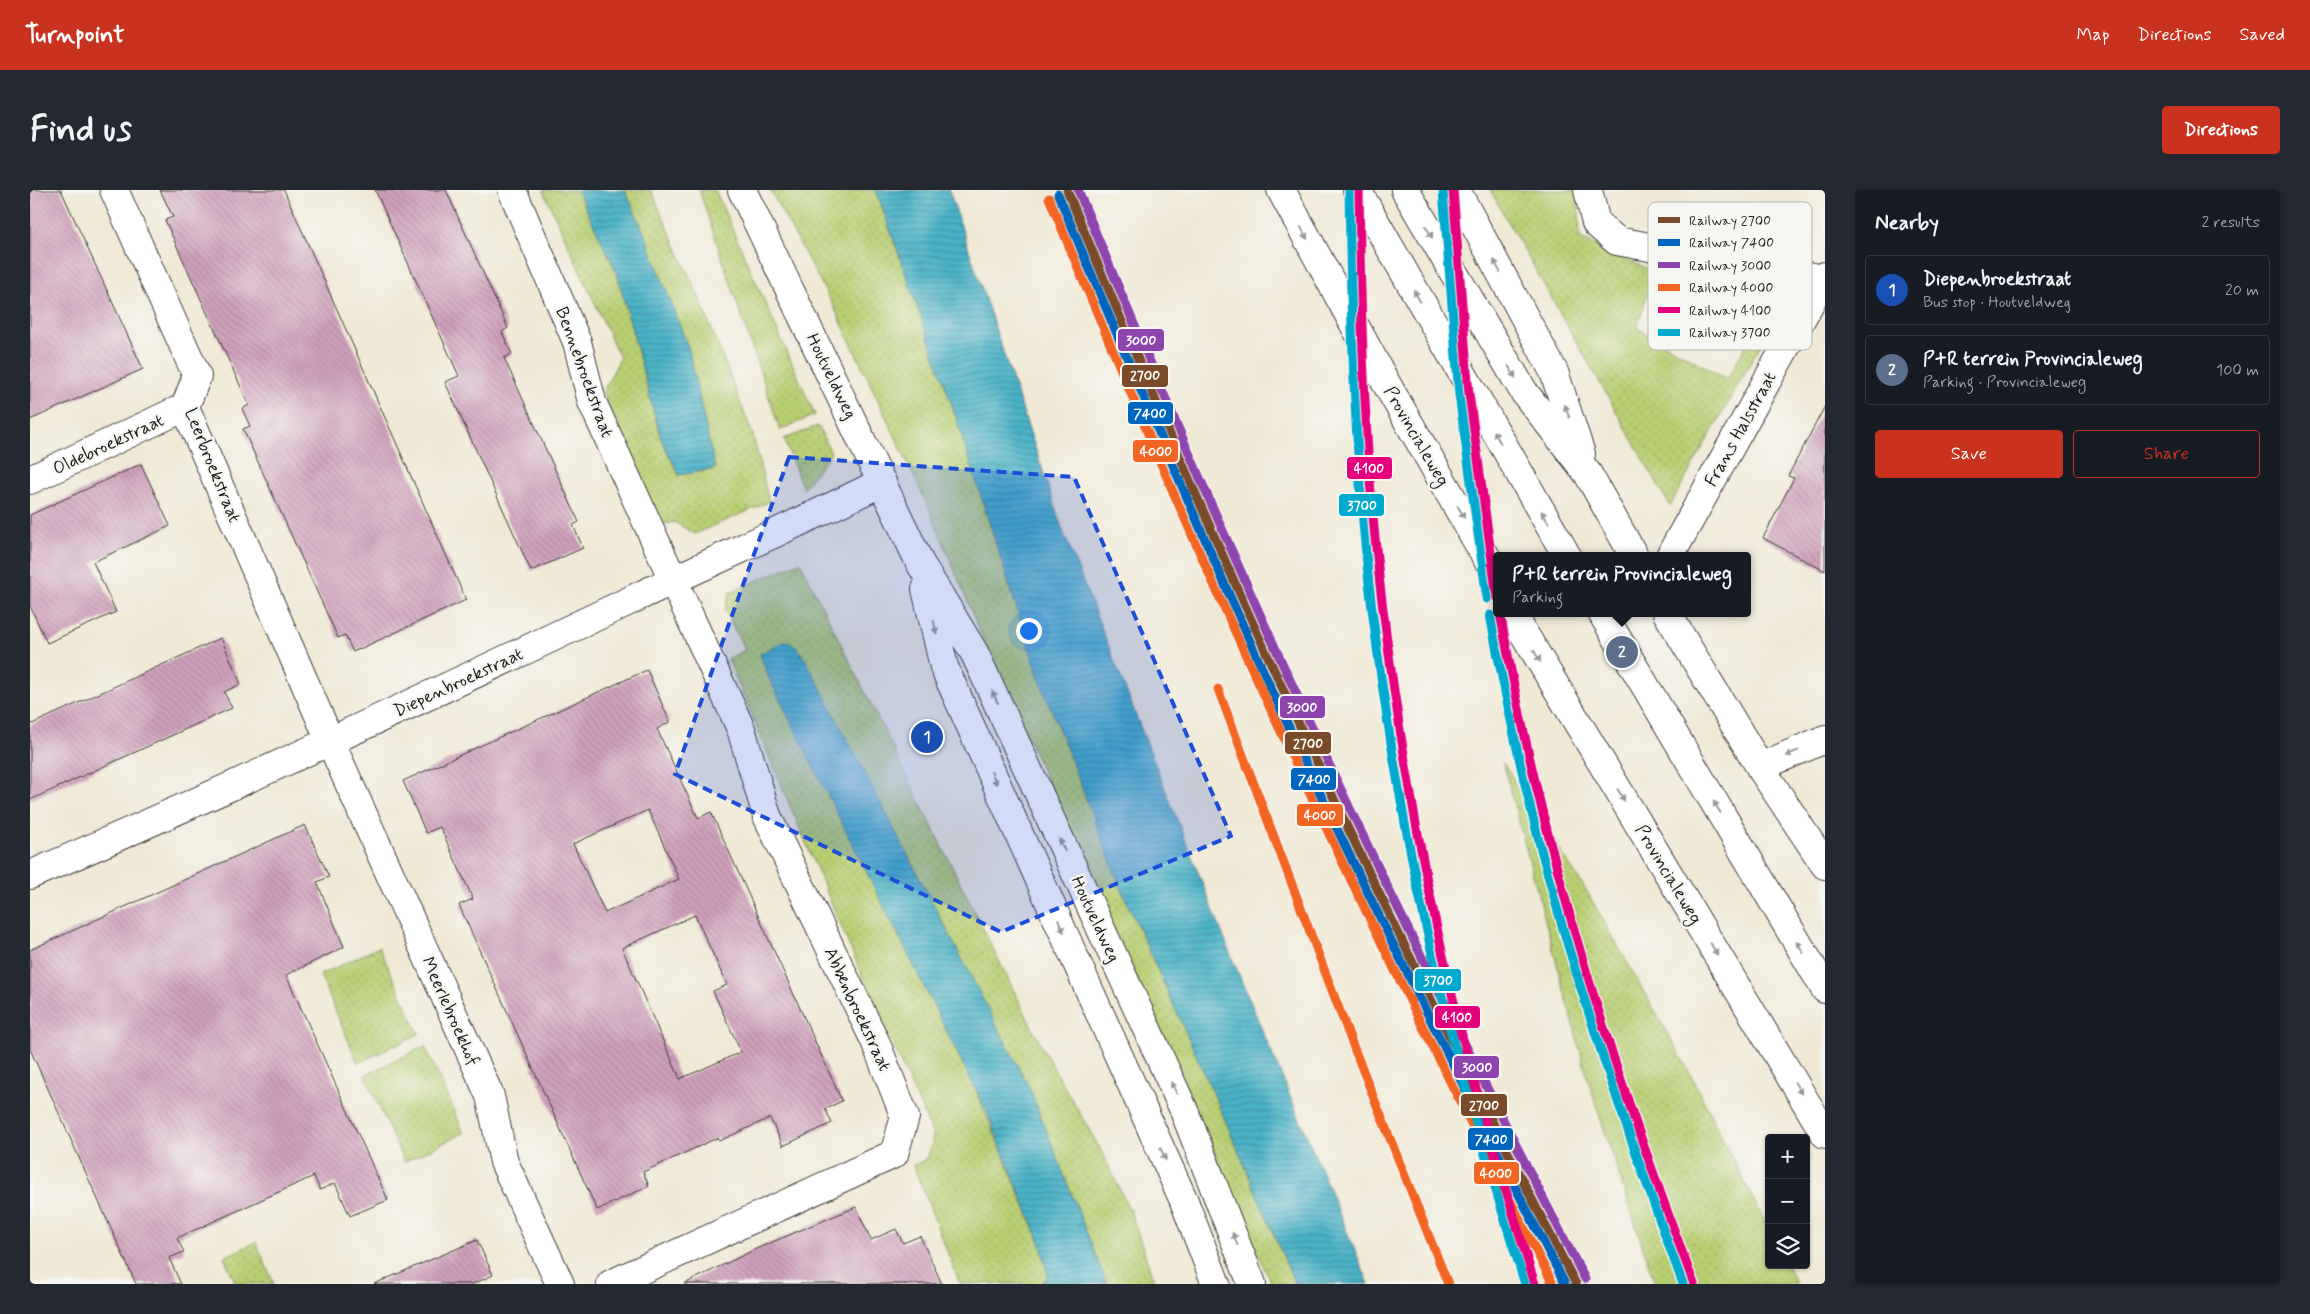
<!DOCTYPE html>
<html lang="en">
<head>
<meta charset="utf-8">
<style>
	:root { --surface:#171b24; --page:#242831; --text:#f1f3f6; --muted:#9ea1a6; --line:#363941; --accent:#c8321e }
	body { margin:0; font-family:Mynerve,sans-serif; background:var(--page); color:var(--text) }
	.controls { position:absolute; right:15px; bottom:15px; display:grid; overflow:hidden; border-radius:5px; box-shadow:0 1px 4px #0004 }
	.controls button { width:45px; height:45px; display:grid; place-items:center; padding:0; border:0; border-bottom:1px solid var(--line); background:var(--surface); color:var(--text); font:25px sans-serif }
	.you { position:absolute; left:998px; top:440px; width:18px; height:18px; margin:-12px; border:4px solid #fff; border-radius:50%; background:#1a73e8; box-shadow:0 0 0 8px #1a73e833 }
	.badge { display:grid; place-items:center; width:32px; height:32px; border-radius:50%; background:var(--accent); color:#fff; font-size:16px; font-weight:700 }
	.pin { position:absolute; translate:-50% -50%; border:2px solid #fff; box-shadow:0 1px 5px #0006 }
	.popup { position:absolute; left:1463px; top:362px; width:258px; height:65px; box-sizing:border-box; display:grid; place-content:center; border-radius:5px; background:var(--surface); filter:drop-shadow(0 1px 4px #0005); font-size:16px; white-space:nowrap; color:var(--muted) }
	.popup b { font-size:19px; color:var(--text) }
	.popup::after { content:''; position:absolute; left:50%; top:100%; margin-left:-10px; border:10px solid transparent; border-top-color:var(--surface) }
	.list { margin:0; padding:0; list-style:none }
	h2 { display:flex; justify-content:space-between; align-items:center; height:65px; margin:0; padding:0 20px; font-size:21px }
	h2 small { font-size:16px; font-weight:400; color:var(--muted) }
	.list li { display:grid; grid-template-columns:32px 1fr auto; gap:15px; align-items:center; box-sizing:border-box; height:70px; margin:0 10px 10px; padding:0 10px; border:1px solid var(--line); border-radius:5px }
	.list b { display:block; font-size:19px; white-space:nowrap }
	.list p { margin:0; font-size:16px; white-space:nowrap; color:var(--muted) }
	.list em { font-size:16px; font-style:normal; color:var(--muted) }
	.actions { display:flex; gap:10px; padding:15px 20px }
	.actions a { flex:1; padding:11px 0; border:1px solid var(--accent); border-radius:5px; text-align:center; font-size:18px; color:var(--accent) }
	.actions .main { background:var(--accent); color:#fff }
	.icon { flex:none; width:28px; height:28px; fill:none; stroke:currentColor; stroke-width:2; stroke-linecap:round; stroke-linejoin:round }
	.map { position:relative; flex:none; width:1795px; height:1094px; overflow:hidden; border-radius:5px }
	header { display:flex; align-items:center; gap:30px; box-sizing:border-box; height:70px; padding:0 25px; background:var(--accent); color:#fff }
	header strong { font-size:24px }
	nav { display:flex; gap:28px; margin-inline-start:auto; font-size:18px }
	.intro { display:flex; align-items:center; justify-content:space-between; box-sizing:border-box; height:120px; padding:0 30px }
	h1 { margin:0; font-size:35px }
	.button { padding:12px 22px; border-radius:5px; background:var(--accent); color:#fff; font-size:18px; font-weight:700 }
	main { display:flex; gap:30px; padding:0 30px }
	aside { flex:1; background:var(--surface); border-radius:5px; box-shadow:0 1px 4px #0004 }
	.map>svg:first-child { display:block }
</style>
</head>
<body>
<header>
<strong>Turnpoint</strong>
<nav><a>Map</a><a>Directions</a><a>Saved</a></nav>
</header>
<div class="intro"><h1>Find us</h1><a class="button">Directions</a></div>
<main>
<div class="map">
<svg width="1795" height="1094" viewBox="0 0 1795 1094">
	<defs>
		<pattern id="green-dots" width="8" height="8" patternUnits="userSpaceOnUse" patternTransform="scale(1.25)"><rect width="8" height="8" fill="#b8ce72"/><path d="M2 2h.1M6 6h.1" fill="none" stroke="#9eb062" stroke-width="1.8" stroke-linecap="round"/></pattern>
		<pattern id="water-rules" width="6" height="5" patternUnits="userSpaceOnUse" patternTransform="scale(1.25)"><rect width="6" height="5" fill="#49b2c7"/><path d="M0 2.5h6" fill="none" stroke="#3c90a1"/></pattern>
		<pattern id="building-back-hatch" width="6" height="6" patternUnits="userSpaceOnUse" patternTransform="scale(1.25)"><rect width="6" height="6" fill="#cea0bb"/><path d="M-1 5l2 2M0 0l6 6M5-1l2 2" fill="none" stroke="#b089a0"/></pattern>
	</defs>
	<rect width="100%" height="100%" fill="#f6f6f2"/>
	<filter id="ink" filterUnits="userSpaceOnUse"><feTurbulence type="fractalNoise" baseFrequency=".02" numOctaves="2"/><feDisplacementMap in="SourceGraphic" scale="10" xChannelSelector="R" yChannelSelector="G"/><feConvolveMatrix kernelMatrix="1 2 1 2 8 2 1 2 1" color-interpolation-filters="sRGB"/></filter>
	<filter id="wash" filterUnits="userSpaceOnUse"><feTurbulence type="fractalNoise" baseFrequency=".0096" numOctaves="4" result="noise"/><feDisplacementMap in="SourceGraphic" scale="20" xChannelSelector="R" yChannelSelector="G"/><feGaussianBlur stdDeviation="1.12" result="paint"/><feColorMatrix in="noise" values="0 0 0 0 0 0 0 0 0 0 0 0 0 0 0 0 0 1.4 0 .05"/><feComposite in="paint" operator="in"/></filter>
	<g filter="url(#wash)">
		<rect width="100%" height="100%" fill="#f0e9d5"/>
		<path fill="url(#green-dots)" stroke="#6a7547" d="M 513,0 L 547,0 L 587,83 L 631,249 L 649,285 L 685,279 L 658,157 L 614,42 L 595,0 L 621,0 L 671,112 L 723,245 L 739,312 L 665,344 L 644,332 L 630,335 L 573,202 L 590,168 Z
			M 669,0 L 685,0 L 785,225 L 750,240 Z
			M 740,0 L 846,0 L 922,215 L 1008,485 L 1093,703 L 1193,925 L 1265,1094 L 1241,1094 L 1178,946 L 952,447 L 899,318 L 804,117 Z
			M 1460,0 L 1548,0 L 1550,48 L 1624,82 L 1607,138 L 1697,189 L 1743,107 L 1753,115 L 1640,316 Z
			M 788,236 L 801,263 L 773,299 L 754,249 Z
			M 770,372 L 1015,863 L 1072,962 L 1101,1023 L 1125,1094 L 1077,1094 L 1000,899 L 842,598 L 756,451 L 1010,1052 L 1018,1086 L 1011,1094 L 930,1094 L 883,975 C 900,970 901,960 903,944 L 842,809 L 698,469 L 715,460 L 695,420 L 700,402 Z
			M 1473,573 L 1556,700 L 1656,876 L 1739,1040 L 1739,1075 L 1757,1075 L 1766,1094 L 1625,1094 L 1558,890 Z
			M 349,757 L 389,844 L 328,873 L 290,785 Z
			M 395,856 L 434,943 L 374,972 L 335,885 Z
			M 226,1052 L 244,1094 L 206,1094 L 194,1067 Z"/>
		<path fill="url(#water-rules)" stroke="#326772" d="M 547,0 L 595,0 L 614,42 L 658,157 L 685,279 L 649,285 L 631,249 L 587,83 Z
			M 846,0 L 919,0 L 1033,341 L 1202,768 L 1339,1094 L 1265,1094 L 1193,925 L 1093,703 L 1008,485 L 922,215 Z
			M 756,451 L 766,457 L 777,472 L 1000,899 L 1077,1094 L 1011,1094 L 1018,1086 L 1011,1054 L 956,920 L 738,486 L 730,464 Z"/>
		<g id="blocks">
			<path fill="url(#building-back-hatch)" fill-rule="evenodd" d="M 0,0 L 31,0 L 113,179 L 0,230 Z
				M 130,0 L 254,0 L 436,410 L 323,462 L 315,445 L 308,448 L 213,239 L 220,236 L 212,219 L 219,215 L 135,30 L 143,27 Z
				M 345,0 L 416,0 L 478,138 L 472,142 L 482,164 L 474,168 L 549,332 L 543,335 L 553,358 L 501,381 L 415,192 L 429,186 Z
				M 1795,216 L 1795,381 L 1733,348 L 1764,288 L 1758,286 Z
				M 111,274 L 140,336 L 63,372 L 86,422 L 17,453 L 0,416 L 0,325 Z
				M 191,448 L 211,494 L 194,502 L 202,518 L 0,610 L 0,535 Z
				M 617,480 L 640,532 L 627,539 L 668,628 L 681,622 L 812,911 L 795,919 L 802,933 L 753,956 L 740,928 L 689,951 L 687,948 L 613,982 L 619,996 L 567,1020 L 429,715 L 443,709 L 410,637 L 396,643 L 373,591 ZM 618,620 L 649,689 L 575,723 L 543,654 ZM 665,725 L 697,795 L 683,801 L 711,862 L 650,889 L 592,758 Z
				M 275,635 L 299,687 L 287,692 L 314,757 L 256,785 L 358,1010 L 320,1026 L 305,993 L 290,1000 L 284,986 L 147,1048 L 154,1062 L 139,1068 L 151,1094 L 106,1094 L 0,859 L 0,760 Z
				M 826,1017 L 841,1050 L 866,1039 L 873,1053 L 890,1046 L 912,1094 L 654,1094 L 728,1058 Z
				M 447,1050 L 463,1085 L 443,1094 L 344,1094 Z"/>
		</g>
	</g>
	<g filter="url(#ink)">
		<use href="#blocks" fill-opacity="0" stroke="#3c3b38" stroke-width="1"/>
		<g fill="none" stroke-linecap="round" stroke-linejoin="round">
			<g stroke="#3c3b38" stroke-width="30">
				<path id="street" d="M 84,0 L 167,186 L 155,217 L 300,551 L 460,906 L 474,972 L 530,1094
					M 482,0 L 547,152 L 562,212 L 711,539 L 737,626 L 845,851 L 875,927 L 864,964 L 581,1094
					M 1375,0 L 1494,202 L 1558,284 L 1604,366
					M 1426,0 L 1524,182 L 1551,264
					M 1558,0 L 1566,33 L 1587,51 L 1793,89
					M 0,290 L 155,217
					M 1640,366 L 1795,86
					M 1637,423 L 1730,577 L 1795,675
					M 1730,577 L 1795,549
					M 0,685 C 202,598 402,505 601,410 C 684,370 769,334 852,292"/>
			</g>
			<g stroke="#3c3b38" stroke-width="30">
				<path id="secondary" d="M 712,0 L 890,373 L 945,464 L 1153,918 L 1222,1094
					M 896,399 L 914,477 L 1154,1011 L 1186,1094"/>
			</g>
			<g stroke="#3c3b38" stroke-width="30">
				<path id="primary" d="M 1251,0 L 1356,193 L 1467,386
					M 1327,0 L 1537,366
					M 1483,423 L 1490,437 L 1795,944
					M 1572,423 L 1795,799"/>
			</g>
			<use href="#street" stroke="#fff" stroke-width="28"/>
			<use href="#secondary" stroke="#fff" stroke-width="28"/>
			<use href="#primary" stroke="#fff" stroke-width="28"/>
			<g stroke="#f6f6f2" stroke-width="12">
				<path id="rail-1" d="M 1037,0 C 1106,166 1176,332 1251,495 C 1344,698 1443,897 1546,1094"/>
			</g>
			<g stroke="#f6f6f2" stroke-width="12">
				<path id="rail-2" d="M 1028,4 C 1097,169 1167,335 1241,498 C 1333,699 1433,897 1535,1094"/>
			</g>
			<g stroke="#f6f6f2" stroke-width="12">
				<path id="rail-3" d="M 1048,0 C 1116,164 1185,327 1259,488 C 1352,691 1452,891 1555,1089"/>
			</g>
			<g stroke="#f6f6f2" stroke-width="12">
				<path id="rail-4" d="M 1019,8 C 1088,174 1158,341 1234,505 C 1325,704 1423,900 1523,1094
					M 1188,499 L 1322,853 L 1418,1094"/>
			</g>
			<g stroke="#f6f6f2" stroke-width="12">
				<path id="rail-5" d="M 1329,0 C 1331,140 1335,280 1353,419 C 1370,555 1394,691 1427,825 C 1449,916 1477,1005 1505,1094
					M 1423,0 L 1439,204 L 1467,407
					M 1470,423 C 1486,509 1504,594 1527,678 C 1564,819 1613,957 1664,1094"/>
			</g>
			<g stroke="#f6f6f2" stroke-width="12">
				<path id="rail-6" d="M 1319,0 C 1321,140 1325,280 1342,419 C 1359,557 1384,696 1418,831 C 1441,920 1467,1007 1495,1094
					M 1413,1 L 1429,205 L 1457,409
					M 1460,425 C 1476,511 1494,597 1517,682 C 1555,822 1603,958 1653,1094"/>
			</g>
			<use href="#rail-1" stroke="#7a4b2a" stroke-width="9"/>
			<use href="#rail-2" stroke="#0065bd" stroke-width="9"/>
			<use href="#rail-3" stroke="#8e44ad" stroke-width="9"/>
			<use href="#rail-4" stroke="#f26522" stroke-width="9"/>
			<use href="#rail-5" stroke="#e5007d" stroke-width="9"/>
			<use href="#rail-6" stroke="#00a9ce" stroke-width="9"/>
		</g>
		<defs><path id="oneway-solid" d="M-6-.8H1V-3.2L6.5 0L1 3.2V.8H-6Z" transform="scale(1.25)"/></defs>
		<g fill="#999">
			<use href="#oneway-solid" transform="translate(1399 42) rotate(59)"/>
			<use href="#oneway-solid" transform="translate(1274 43) rotate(62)"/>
			<use href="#oneway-solid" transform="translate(1467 76) rotate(-118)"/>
			<use href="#oneway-solid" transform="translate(1387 106) rotate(-120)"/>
			<use href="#oneway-solid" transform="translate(1482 182) rotate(59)"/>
			<use href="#oneway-solid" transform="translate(1537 221) rotate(-109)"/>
			<use href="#oneway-solid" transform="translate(1467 247) rotate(-120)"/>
			<use href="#oneway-solid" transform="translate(1431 322) rotate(60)"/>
			<use href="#oneway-solid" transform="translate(1515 327) rotate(-121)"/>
			<use href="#oneway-solid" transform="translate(905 437) rotate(77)"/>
			<use href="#oneway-solid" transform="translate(1507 466) rotate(59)"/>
			<use href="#oneway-solid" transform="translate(965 507) rotate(-115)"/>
			<use href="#oneway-solid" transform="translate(1762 563) rotate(157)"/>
			<use href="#oneway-solid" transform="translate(964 588) rotate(66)"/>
			<use href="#oneway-solid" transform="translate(1591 605) rotate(59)"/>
			<use href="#oneway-solid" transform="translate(1687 617) rotate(-121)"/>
			<use href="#oneway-solid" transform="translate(1032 655) rotate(-115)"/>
			<use href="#oneway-solid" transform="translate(1031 736) rotate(66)"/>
			<use href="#oneway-solid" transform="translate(1770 757) rotate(-121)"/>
			<use href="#oneway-solid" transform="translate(1684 759) rotate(59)"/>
			<use href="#oneway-solid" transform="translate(1144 898) rotate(-115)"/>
			<use href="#oneway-solid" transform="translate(1768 898) rotate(59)"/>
			<use href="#oneway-solid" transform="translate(1133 964) rotate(66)"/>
			<use href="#oneway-solid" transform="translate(1205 1049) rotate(-111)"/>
		</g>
	</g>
	<path fill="#1d4ed8" fill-opacity="0.2" stroke="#1d4ed8" stroke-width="4" stroke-dasharray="10 6" stroke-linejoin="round" d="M 759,267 L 1044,287 L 1201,646 L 971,742 L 645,584 Z"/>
	<g text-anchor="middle" stroke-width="5" stroke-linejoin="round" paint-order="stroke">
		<g font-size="18" fill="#1c1c1c" stroke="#f6f6f2">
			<text transform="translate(555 182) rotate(70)" y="6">Bennebroekstraat</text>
			<text transform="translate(802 186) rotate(64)" y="6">Houtveldweg</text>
			<text transform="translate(1710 239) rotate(-61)" y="6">Frans Halsstraat</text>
			<text transform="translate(1387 246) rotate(60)" y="6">Provincialeweg</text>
			<text transform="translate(78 254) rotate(-25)" y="6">Oldebroekstraat</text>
			<text transform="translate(183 275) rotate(68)" y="6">Leerbroekstraat</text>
			<text transform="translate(428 492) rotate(-25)" y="6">Diepenbroekstraat</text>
			<text transform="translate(1639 684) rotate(59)" y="6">Provincialeweg</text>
			<text transform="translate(1066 729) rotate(65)" y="6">Houtveldweg</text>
			<text transform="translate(828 819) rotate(65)" y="6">Abbenbroekstraat</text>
			<text transform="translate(421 821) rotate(66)" y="6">Meerlebroekhof</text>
		</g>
	</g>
	<rect x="1618" y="12" width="164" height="148" rx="8" fill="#f6f6f2" stroke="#b5b5b2" stroke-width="1"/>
	<rect x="1628" y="27" width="22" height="6" fill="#7a4b2a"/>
	<rect x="1628" y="49" width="22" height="7" fill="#0065bd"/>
	<rect x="1628" y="72" width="22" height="6" fill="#8e44ad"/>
	<rect x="1628" y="94" width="22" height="7" fill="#f26522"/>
	<rect x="1628" y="117" width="22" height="6" fill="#e5007d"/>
	<rect x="1628" y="139" width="22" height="7" fill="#00a9ce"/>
	<g font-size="14" fill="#1c1c1c">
		<text x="1659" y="35">Railway 2700</text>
		<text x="1659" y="57">Railway 7400</text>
		<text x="1659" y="80">Railway 3000</text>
		<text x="1659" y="102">Railway 4000</text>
		<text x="1659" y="125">Railway 4100</text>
		<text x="1659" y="147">Railway 3700</text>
	</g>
	<g stroke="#f6f6f2" stroke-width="2">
		<rect x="1087" y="138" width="48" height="24" rx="5" fill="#8e44ad"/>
		<rect x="1091" y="174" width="48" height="24" rx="5" fill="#7a4b2a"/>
		<rect x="1097" y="211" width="47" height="24" rx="5" fill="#0065bd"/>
		<rect x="1102" y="249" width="47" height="24" rx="5" fill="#f26522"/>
		<rect x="1316" y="266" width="47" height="24" rx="5" fill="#e5007d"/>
		<rect x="1308" y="303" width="47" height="24" rx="5" fill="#00a9ce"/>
		<rect x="1249" y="505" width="47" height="24" rx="5" fill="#8e44ad"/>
		<rect x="1254" y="541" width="48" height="24" rx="5" fill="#7a4b2a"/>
		<rect x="1260" y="577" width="47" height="24" rx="5" fill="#0065bd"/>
		<rect x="1266" y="613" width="48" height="24" rx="5" fill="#f26522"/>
		<rect x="1384" y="778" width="48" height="24" rx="5" fill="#00a9ce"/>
		<rect x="1404" y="815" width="47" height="24" rx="5" fill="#e5007d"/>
		<rect x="1423" y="865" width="47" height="24" rx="5" fill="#8e44ad"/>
		<rect x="1430" y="903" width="48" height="24" rx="5" fill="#7a4b2a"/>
		<rect x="1437" y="937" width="47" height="24" rx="5" fill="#0065bd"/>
		<rect x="1443" y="971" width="47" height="24" rx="5" fill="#f26522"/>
	</g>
	<g font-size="14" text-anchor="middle" font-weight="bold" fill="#fff">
		<text x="1111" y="155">3000</text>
		<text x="1115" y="190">2700</text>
		<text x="1120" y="228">7400</text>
		<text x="1126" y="266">4000</text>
		<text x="1339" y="283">4100</text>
		<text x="1332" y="320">3700</text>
		<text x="1272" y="522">3000</text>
		<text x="1278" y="558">2700</text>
		<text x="1284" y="594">7400</text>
		<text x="1290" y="630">4000</text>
		<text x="1408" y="795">3700</text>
		<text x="1427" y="832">4100</text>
		<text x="1447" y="882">3000</text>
		<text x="1454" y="920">2700</text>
		<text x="1461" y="954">7400</text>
		<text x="1466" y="988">4000</text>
	</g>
</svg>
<div class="controls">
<button>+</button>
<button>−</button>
<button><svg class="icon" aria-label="layers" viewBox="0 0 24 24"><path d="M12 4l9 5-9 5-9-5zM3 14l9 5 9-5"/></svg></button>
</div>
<div class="you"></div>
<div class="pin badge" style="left:897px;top:547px;background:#1a4fb4">1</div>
<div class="pin badge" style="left:1592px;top:462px;background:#5c6f8a">2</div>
<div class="popup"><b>P+R terrein Provincialeweg</b>Parking</div>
</div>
<aside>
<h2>Nearby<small>2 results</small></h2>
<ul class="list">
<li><span class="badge" style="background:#1a4fb4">1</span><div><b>Diepenbroekstraat</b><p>Bus stop · Houtveldweg</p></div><em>20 m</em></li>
<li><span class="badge" style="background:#5c6f8a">2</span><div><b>P+R terrein Provincialeweg</b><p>Parking · Provincialeweg</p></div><em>100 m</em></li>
</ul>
<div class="actions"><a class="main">Save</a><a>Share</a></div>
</aside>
</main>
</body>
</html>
